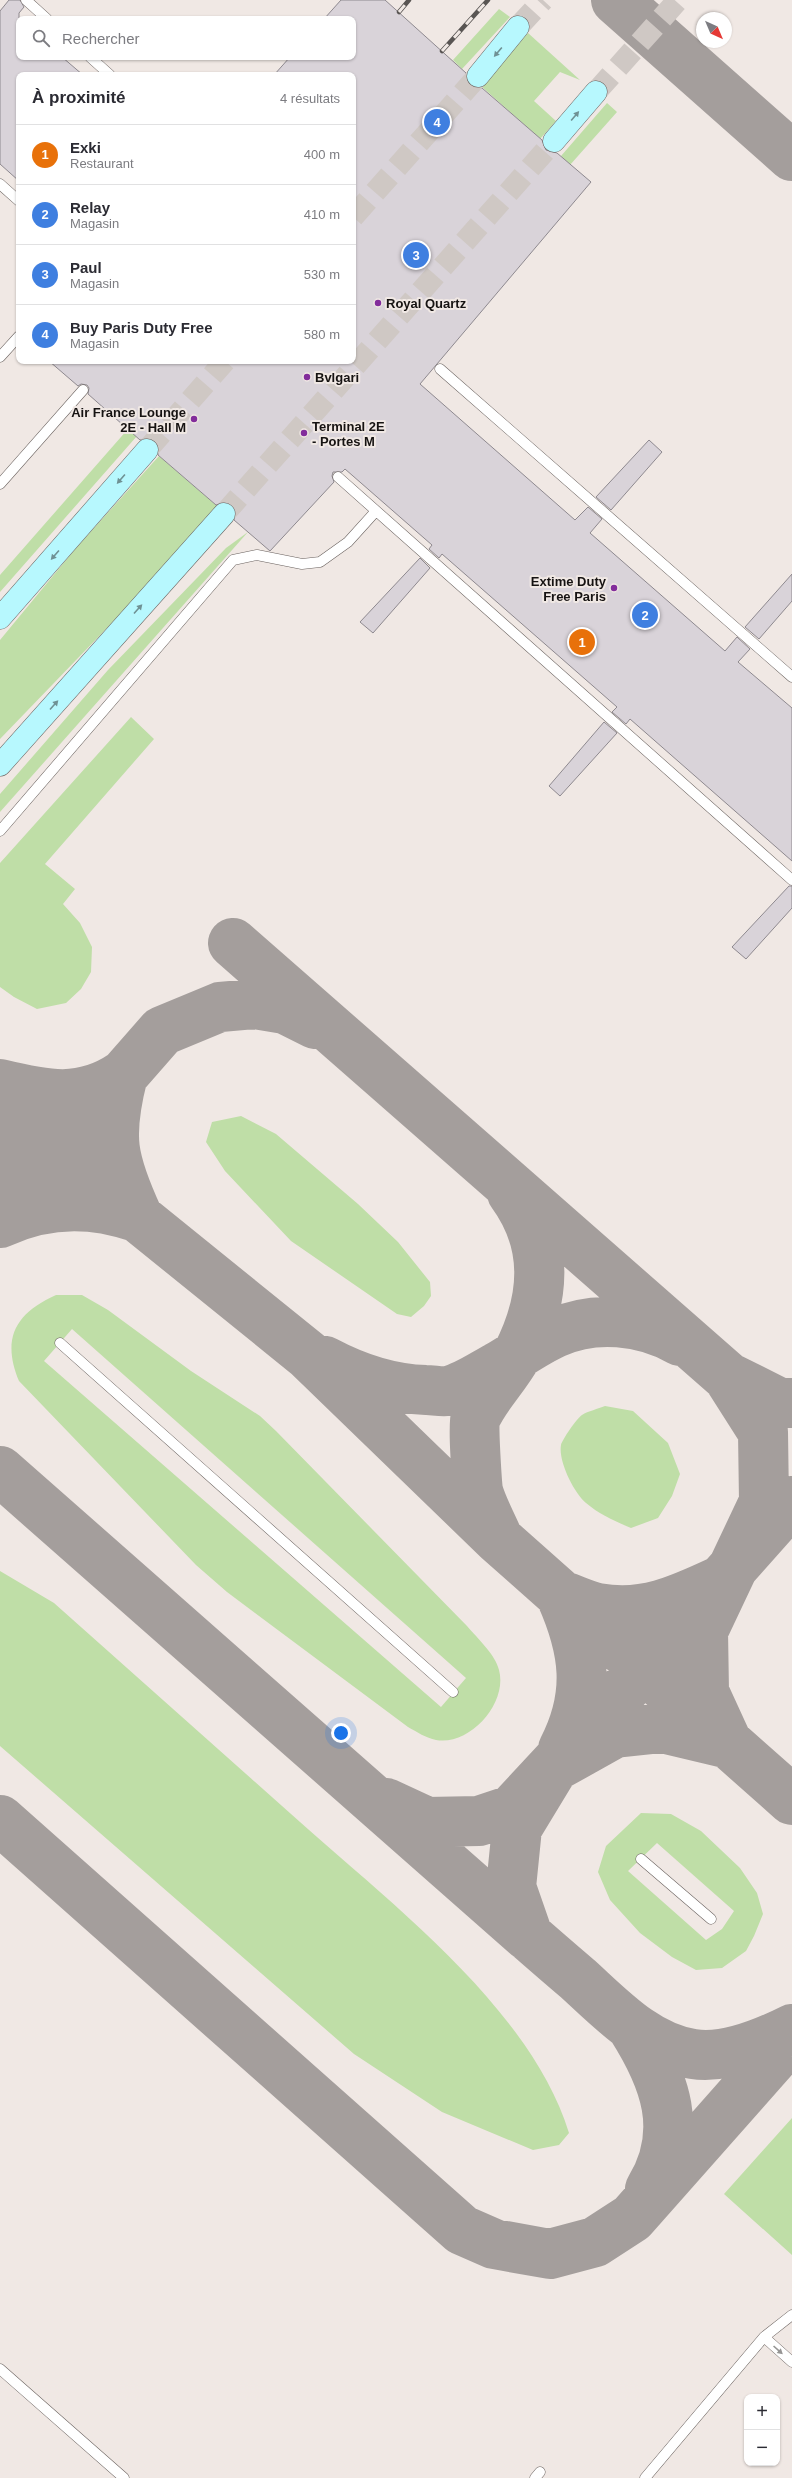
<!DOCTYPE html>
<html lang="fr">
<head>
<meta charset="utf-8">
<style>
	:root { --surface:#fff; --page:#f2f2f3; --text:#2b2b33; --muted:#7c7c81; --line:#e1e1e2; --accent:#0b8043 }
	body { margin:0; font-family:Helvetica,sans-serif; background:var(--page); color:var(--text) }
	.controls { position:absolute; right:12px; bottom:12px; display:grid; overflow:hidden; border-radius:8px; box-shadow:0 1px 3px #0004 }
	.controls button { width:36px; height:36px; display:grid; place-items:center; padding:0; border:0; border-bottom:1px solid var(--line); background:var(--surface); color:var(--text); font:20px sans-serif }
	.compass { position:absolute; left:696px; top:12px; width:36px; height:36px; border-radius:50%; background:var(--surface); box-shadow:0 1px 3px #0004; rotate:136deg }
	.you { position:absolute; left:341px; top:1733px; width:14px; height:14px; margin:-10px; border:3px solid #fff; border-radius:50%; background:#1a73e8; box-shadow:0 0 0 6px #1a73e833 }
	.badge { display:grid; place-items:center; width:26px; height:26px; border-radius:50%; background:var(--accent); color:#fff; font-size:13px; font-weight:700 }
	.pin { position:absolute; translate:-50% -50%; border:2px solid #fff; box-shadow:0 1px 4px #0006 }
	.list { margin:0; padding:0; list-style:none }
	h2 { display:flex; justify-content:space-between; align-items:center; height:52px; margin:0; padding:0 16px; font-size:17px }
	h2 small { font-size:13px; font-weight:400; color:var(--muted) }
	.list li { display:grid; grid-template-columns:26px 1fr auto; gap:12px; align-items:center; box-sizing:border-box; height:60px; padding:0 16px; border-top:1px solid var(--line) }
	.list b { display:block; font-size:15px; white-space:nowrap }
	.list p { margin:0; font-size:13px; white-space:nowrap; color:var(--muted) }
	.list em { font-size:13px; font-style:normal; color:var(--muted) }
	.icon { flex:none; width:22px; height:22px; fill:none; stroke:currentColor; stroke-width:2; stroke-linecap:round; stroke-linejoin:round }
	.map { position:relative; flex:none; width:792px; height:2478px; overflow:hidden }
	.search { position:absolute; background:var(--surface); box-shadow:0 1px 3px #0004; left:16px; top:16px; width:340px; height:44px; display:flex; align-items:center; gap:10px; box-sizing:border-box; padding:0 14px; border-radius:8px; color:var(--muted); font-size:15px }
	.panel { position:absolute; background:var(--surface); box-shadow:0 1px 3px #0004; left:16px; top:72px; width:340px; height:292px; border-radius:8px }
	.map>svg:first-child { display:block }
</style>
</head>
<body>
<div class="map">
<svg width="792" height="2478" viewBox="0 0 792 2478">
	<rect width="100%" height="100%" fill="#f0e8e4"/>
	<path fill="#bfdea7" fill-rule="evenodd" d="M 499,9 L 510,17 L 462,69 L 453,60 Z
		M 528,33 L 580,80 L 560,72 L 534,101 L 556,121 L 540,139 L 481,86 Z
		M 607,103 L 617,112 L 570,165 L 561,156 Z
		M 128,429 L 137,436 L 0,592 L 0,575 Z
		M 159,456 L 217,506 L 132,602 L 0,739 L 0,640 L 76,548 Z
		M 248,532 L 0,812 L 0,794 L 108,670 L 226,548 Z
		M 131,717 L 154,739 L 45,864 L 75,889 L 63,904 L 80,923 L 92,947 L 91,972 L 81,989 L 66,1003 L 37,1009 L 14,997 L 0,987 L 0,863 Z
		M 241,1116 L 276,1134 L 358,1204 L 398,1242 L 430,1282 L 431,1296 L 424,1306 L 411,1317 L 397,1314 L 291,1241 L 225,1171 L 206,1142 L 212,1122 Z
		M 56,1295 L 82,1295 L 108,1310 L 191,1371 L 260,1416 L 276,1431 L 467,1626 C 478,1639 495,1654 499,1670 C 508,1703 470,1746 436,1740 C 426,1738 417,1732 408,1727 L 227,1592 L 196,1565 L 19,1381 C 1,1338 16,1313 56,1295 ZM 72,1329 L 466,1678 L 441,1707 L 44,1361 Z
		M 605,1406 L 633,1411 L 668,1443 L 680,1474 L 672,1496 L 658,1518 L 631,1528 C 614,1521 599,1514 586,1503 C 574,1493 558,1461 561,1445 C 562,1440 577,1418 582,1415 C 588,1411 598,1409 605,1406 Z
		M 0,1571 L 54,1603 C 136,1676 218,1749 300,1822 C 394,1906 531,2010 569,2133 L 559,2145 L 533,2150 L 442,2112 L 354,2054 L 0,1746 Z
		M 641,1813 L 671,1814 L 701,1831 L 740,1868 L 757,1893 L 763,1914 L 754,1936 L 746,1951 L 722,1968 L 696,1970 L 672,1957 L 640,1933 L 610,1900 L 598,1872 L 606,1846 ZM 657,1843 L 734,1911 L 722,1929 L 706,1940 L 628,1871 Z
		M 792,2118 L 792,2255 L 724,2194 Z"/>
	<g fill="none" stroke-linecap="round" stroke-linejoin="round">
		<path stroke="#a49e9c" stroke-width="50" d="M 616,0 L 792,156
			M 233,943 L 728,1377 L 780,1403 L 792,1403
			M 123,1075 C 107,1137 112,1160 138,1217
			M 0,1084 C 45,1095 82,1103 123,1075
			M 0,1102 L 57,1152 L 308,1355 L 498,1539 L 792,1800
			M 0,1138 L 2,1168 L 0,1180
			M 0,1216 L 162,1031 L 220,1007 L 254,1004 L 285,1009 L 315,1024
			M 0,1223 C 45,1202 90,1201 136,1217
			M 325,1361 C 357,1378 390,1389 426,1390 C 433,1390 441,1392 448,1391 C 465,1387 482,1375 497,1367 C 516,1356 535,1342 555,1333 C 594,1315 643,1320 680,1341
			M 0,1471 L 528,1936
			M 497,1536 C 491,1522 482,1506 478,1491 C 477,1484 473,1424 475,1419 C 485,1396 505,1377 517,1355 C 545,1300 550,1245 512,1193
			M 561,1596 C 585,1650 591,1695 563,1749
			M 563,1596 C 575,1600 587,1606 598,1608 C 646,1617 683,1598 724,1579
			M 726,1740 L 704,1692 L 703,1631 L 764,1502 L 763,1432 L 728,1377
			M 386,1803 L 427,1822 L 479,1821 L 512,1810 L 643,1669 L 792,1501
			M 0,1820 L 462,2230 L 494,2244 L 550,2254 L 595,2242 L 632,2218 L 792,2037
			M 502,1913 C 527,1935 552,1957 578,1979 C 611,2009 646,2047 693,2054 C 725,2059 764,2043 792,2029
			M 528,1936 L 511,1887 L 517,1828 L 554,1767 L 615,1733 L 662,1728 L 725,1743
			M 632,2027 C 665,2079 685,2132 650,2189"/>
	</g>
	<path fill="#d9d3d9" stroke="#8e898f" d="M 9,0 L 20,0 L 24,7 L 19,13 L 19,57 L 62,57 L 83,75 L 19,75 L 19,181 L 0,164 L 0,11 Z
		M 341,0 L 385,0 L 466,73 L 466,80 L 470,85 L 476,88 L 482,88 L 542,140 L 546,150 L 557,153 L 591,182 L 420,384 L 575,520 L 588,507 L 602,519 L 590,533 L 725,651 L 737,637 L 750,649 L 738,662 L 792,708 L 792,861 L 630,719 L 626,724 L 612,712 L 617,707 L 442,554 L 439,558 L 429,549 L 432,545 L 345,469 L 342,472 L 333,472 L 332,476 L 334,482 L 270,551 L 234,520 L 236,510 L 232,504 L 226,502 L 216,505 L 158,455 L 159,446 L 155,440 L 149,438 L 140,440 L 88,394 L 89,388 L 87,385 L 81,384 L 78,386 L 49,361 L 353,361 L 353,75 L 274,75 L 290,57 L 353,57 L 353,19 L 324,19 Z
		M 649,440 L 662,452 L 611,510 L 596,497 Z
		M 420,558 L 430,568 L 373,633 L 360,622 Z
		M 792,574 L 792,601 L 759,639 L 745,627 Z
		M 604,722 L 617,733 L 560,796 L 549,786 Z
		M 789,886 L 792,886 L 792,908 L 746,959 L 732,947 Z"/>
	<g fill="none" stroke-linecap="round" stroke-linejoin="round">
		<path stroke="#cfc8c4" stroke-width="22" stroke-dasharray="22 11" stroke-linecap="butt" d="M 518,27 L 543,0
			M 596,92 L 678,0
			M 353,217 L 478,76
			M 147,450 L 225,361
			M 224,514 L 554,141"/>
		<g stroke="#6a625f" stroke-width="11">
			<path id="service" d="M 26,0 L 47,19
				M 90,57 L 110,75
				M 0,184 L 19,201
				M 0,357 L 19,336
				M 440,369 L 792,677
				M 338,477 L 792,880
				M 0,484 L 83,390
				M 0,831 L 233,560 L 257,555 L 302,564 L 320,562 L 348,542 L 376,511
				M 60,1343 L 453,1692
				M 641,1859 L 711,1919
				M 764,2337 L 792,2362
				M 0,2369 L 124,2478
				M 535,2478 L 540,2472
				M 645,2478 L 764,2337 L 792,2315"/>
		</g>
		<g stroke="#6a625f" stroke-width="23">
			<path id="secondary" d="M 478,76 L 518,27
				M 554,141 L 596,92
				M 0,618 L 147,450
				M 0,765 L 224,514"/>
		</g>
		<use href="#service" stroke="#fff" stroke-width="10"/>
		<use href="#secondary" stroke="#b7f8fe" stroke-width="22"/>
		<g stroke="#595553" stroke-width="4.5">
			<path id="rail" d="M 399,12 L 409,0
				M 442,51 L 488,0"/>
		</g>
		<use href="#rail" stroke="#f0e8e4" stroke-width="3" stroke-dasharray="9" stroke-linecap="butt"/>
	</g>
	<defs><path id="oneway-solid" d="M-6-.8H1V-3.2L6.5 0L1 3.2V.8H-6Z"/></defs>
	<g fill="#6f9194">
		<use href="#oneway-solid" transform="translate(498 52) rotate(130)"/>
		<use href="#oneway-solid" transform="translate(575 116) rotate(-50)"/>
		<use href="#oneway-solid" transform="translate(121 479) rotate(131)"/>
		<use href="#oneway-solid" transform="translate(55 555) rotate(131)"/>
		<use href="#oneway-solid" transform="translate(138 609) rotate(-48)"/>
		<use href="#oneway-solid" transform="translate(54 705) rotate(-48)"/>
	</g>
	<use fill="#969594" href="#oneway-solid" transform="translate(778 2350) rotate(42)"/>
	<g fill="#822c9b" stroke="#f0e8e4" stroke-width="1.5">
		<circle cx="378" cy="303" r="4"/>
		<circle cx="307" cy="377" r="4"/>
		<circle cx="194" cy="419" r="4"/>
		<circle cx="304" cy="433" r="4"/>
		<circle cx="614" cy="588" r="4"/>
	</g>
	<g text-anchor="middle" stroke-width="4" stroke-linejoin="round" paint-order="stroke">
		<g font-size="13" font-weight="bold" fill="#161312" stroke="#f0e8e4" text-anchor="start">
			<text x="386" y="308">Royal Quartz</text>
			<text x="315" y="382">Bvlgari</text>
			<text x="186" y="417" text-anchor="end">Air France Lounge<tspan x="186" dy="15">2E - Hall M</tspan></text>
			<text x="312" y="431">Terminal 2E<tspan x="312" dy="15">- Portes M</tspan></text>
			<text x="606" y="586" text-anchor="end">Extime Duty<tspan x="606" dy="15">Free Paris</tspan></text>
		</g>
	</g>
</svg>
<div class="controls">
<button>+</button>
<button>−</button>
</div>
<svg class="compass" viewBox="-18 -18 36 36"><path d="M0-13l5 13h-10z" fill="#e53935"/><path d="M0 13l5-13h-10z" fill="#7c7c81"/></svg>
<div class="you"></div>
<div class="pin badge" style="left:582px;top:642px;background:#e8710a">1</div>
<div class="pin badge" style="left:645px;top:615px;background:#3f7fe0">2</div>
<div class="pin badge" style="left:416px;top:255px;background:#3f7fe0">3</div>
<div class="pin badge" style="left:437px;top:122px;background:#3f7fe0">4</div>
<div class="search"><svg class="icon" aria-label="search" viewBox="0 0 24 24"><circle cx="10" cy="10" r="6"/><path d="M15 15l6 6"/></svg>Rechercher</div>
<section class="panel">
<h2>À proximité<small>4 résultats</small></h2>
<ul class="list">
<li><span class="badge" style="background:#e8710a">1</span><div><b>Exki</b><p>Restaurant</p></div><em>400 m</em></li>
<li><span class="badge" style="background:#3f7fe0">2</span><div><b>Relay</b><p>Magasin</p></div><em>410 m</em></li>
<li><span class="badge" style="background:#3f7fe0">3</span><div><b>Paul</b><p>Magasin</p></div><em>530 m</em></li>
<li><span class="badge" style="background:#3f7fe0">4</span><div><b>Buy Paris Duty Free</b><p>Magasin</p></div><em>580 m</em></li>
</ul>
</section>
</div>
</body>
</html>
